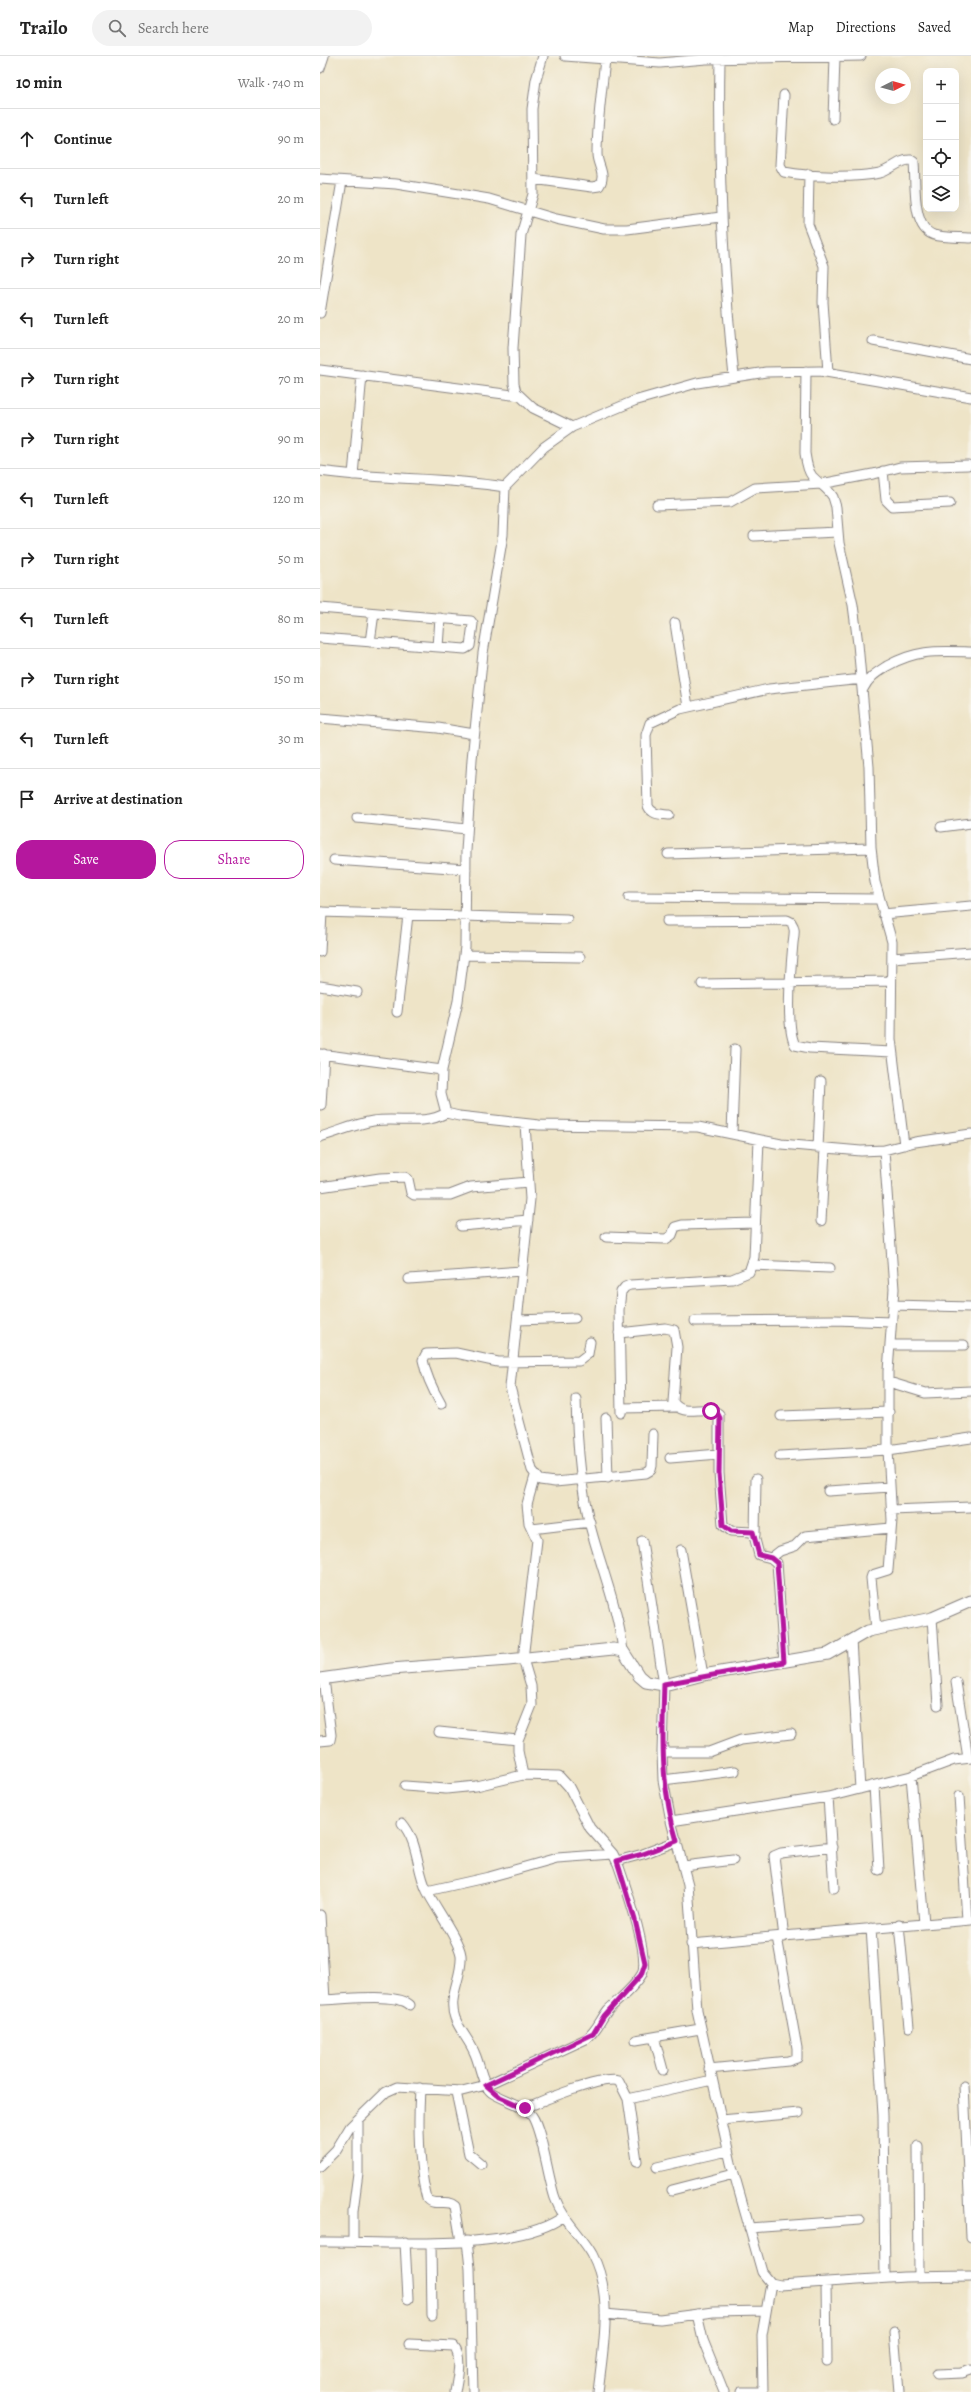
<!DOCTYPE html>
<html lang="en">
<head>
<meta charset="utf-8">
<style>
	:root { --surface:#fff; --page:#f2f2f2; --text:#222; --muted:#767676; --line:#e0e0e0; --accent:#b5179e }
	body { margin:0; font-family:Alegreya,serif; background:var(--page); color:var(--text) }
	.controls { position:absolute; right:12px; top:12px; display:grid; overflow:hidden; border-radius:8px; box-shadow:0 4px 16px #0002 }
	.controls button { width:36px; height:36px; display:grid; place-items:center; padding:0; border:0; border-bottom:1px solid var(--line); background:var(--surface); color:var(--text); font:20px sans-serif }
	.compass { position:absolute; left:555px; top:12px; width:36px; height:36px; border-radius:50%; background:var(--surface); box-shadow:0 4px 16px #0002; rotate:84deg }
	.stop { position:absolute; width:12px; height:12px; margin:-9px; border:3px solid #b5179e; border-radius:50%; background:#fff }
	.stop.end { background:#b5179e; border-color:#fff; box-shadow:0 1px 4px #0008 }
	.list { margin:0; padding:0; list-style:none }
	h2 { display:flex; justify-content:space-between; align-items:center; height:52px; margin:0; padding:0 16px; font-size:17px }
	h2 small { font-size:13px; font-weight:400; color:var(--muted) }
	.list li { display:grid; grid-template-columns:26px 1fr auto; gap:12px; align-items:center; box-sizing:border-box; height:60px; padding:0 16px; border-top:1px solid var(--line) }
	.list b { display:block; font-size:15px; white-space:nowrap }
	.list em { font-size:13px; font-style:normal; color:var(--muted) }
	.actions { display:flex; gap:8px; padding:12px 16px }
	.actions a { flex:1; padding:9px 0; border:1px solid var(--accent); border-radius:16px; text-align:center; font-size:14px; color:var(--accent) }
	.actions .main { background:var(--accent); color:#fff }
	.icon { flex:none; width:22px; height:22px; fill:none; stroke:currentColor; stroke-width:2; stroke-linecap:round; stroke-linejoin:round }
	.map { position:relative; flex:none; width:651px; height:2336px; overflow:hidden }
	header { display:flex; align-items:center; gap:24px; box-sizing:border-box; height:56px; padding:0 20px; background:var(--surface); border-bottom:1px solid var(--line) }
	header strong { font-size:19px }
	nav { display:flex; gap:22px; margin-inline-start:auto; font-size:14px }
	.search { width:280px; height:36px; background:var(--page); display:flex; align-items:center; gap:10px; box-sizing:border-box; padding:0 14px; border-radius:22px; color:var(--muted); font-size:15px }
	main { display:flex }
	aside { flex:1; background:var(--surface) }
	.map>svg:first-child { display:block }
</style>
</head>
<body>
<header>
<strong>Trailo</strong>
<div class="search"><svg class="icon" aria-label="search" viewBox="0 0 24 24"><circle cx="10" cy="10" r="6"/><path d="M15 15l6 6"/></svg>Search here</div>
<nav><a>Map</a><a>Directions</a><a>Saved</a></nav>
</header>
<main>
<aside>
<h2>10 min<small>Walk · 740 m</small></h2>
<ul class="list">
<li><svg class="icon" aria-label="ahead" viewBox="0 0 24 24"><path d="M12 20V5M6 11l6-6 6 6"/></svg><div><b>Continue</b></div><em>90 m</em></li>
<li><svg class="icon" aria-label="left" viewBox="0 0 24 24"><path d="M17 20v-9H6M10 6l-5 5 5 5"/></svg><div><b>Turn left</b></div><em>20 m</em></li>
<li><svg class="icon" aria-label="right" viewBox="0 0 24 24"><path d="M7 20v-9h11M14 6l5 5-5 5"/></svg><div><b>Turn right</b></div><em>20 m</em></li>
<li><svg class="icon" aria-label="left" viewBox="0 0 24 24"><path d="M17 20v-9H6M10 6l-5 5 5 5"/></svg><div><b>Turn left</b></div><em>20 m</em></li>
<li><svg class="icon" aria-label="right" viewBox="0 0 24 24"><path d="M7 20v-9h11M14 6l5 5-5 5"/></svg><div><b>Turn right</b></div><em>70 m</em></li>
<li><svg class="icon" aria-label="right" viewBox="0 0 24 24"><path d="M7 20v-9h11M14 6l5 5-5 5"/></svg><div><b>Turn right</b></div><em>90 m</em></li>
<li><svg class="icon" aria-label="left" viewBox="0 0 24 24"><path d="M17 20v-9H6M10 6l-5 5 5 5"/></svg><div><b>Turn left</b></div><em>120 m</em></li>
<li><svg class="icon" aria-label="right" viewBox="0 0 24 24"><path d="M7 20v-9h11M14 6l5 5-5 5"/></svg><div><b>Turn right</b></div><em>50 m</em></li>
<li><svg class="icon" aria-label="left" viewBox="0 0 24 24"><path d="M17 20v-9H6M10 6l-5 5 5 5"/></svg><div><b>Turn left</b></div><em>80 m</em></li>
<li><svg class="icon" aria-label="right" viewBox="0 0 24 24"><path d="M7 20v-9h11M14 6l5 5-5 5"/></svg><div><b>Turn right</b></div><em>150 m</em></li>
<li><svg class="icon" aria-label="left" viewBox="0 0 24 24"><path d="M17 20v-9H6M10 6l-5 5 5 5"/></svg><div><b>Turn left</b></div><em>30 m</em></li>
<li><svg class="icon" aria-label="arrive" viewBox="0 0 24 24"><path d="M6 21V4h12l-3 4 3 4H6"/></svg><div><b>Arrive at destination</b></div></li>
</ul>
<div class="actions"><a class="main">Save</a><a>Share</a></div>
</aside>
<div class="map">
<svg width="651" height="2336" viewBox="0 0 651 2336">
	<rect width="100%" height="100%" fill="#f7f3e8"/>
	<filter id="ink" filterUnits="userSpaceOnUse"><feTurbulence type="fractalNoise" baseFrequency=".025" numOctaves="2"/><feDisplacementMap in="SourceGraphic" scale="8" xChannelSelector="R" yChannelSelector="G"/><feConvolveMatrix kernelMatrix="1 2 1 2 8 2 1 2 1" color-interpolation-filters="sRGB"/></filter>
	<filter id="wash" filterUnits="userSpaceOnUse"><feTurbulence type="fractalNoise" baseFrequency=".012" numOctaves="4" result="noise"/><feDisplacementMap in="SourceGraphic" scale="16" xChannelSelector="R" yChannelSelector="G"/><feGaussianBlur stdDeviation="0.9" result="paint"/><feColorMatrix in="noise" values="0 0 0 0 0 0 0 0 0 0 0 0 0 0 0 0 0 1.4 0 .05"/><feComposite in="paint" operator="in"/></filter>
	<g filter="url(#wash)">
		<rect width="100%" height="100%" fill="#eee4c7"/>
	</g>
	<g filter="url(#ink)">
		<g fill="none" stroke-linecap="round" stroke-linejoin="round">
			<g stroke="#888381" stroke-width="11">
				<path id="minor" d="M 223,0 L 216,24 L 212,53 L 213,138 L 201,179 L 193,292 L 194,328 L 196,336 L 213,352 L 252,371
					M 245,0 L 340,7 L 386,3 L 541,0
					M 400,3 C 398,110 403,215 414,321
					M 0,12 L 4,0
					M 464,39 L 460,109 L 464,116 C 491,121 534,122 560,117 C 571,114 580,103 591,104 L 594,106 C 596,126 591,172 614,179 C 625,182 639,181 651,182
					M 513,63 L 515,1
					M 489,118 L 488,168 L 504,210 L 503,246 L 508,316
					M 0,123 L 76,128 L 145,139 L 169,143 L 236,163 L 284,173 L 307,173 L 401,161
					M 213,123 L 272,131 L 279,130 C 287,119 277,109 277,98 C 277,66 282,34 285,3
					M 0,257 L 22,125
					M 553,285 L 651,303
					M 0,314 L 200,340
					M 486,315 L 485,397 C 486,404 487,414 492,420 C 499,428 507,431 513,441 L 516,451 L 519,487 L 533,549 L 538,588 L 549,711 L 551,792 L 555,826 L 572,886 L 571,983 L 584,1089
					M 651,341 L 500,315 L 446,316 L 377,327 L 314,345 L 252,371 L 224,391 L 185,431 L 183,479 L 163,597 L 152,703 L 146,795 L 145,891 L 138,945 L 122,1014 L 121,1038 L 126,1057 L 139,1060 L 219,1069 L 378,1071 L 461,1088 L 541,1095 L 564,1094 L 595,1086 L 651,1078
					M 0,415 C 61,424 124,421 185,431
					M 563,415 L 566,444 L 572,450 L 630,447
					M 33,419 L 42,319
					M 337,449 L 410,446 L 435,432 L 501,428 L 553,418 L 580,411 L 648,409
					M 434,480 L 518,476
					M 0,552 L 151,565 L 153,568 L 150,590 L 145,593 L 0,582
					M 355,567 L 368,651
					M 50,586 L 54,557
					M 118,591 L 120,562
					M 543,633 C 549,621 556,617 567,610 C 597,593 618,595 651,596
					M 0,662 L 118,672 L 154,678
					M 349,759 C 340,758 332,759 328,750 L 326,679 L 330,667 L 360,653 L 449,633 L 542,623
					M 37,762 L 147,773
					M 621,771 L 651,767
					M 348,798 L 551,792
					M 14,804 L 146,813
					M 309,841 L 558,843
					M 0,856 L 247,863
					M 563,858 L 651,850
					M 347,865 L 467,864 L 471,866 C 476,873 474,878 473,887 C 471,910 465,970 475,989 L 490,992 L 572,996
					M 0,896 L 2,856
					M 145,899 L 260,901
					M 572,902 L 651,896
					M 382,928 L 571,925
					M 0,930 L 37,936
					M 77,956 L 88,859
					M 0,998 L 122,1014
					M 1,1049 L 4,998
					M 205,1068 L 210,1143 L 190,1331 L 212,1414 L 220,1424 L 235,1426 L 326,1417 L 331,1414 L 332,1410 L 333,1378
					M 412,1077 L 415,993
					M 0,1081 C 18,1076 35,1068 53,1065 C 77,1061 104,1070 126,1057
					M 498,1092 L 501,1025
					M 0,1131 L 60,1122 L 85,1121 L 88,1123 L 91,1137 L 94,1139 L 130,1139 L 151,1131 L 209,1126
					M 501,1165 L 505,1093
					M 141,1170 L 208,1164
					M 286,1181 L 346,1183 L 352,1179 L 355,1171 L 362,1169 L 435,1167
					M 433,1209 L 510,1212
					M 89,1223 L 202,1215
					M 573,1249 L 651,1251
					M 198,1264 L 255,1262
					M 375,1265 L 515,1264 L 571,1266
					M 299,1277 L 345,1272 L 354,1274 L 357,1291 L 353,1346 C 364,1363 385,1347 399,1358 L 399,1417 L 403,1469 L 411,1475 L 433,1476 L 439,1499 L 451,1502 L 457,1507 L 464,1606
					M 570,1289 L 644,1289
					M 569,1326 L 605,1337 L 651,1335
					M 256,1343 C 257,1387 260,1430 271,1473 C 282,1514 298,1552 303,1595
					M 121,1348 C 113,1334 106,1320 103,1304 L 106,1298 L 136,1297 L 178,1306 L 259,1305 L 268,1298 L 270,1286
					M 301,1352 L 356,1351
					M 301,1357 L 299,1254 L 301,1236 L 305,1231 L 310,1229 L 412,1223 L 429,1216 L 434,1201 L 439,1084
					M 461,1360 L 569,1356
					M 286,1362 L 288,1422
					M 460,1400 L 568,1394 L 651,1382
					M 350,1402 L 399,1398
					M 508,1435 L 570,1431
					M 571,1454 L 651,1451
					M 212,1473 L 270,1466
					M 435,1479 L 436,1423
					M 322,1485 L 344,1629 L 342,1696 L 343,1724 L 351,1765 L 368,1829 L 377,1954 L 411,2107 L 442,2216 L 451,2227 L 460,2229 L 585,2221 L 651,2220
					M 361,1494 L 383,1619
					M 451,1502 L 460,1495 L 475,1490 L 485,1480 L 571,1472
					M 612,1562 L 618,1649
					M 556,1573 L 551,1522 L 552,1519 L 568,1514 L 572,1464 L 568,1394 L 568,1315 L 574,1233 L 564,1094
					M 531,1584 L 540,1733
					M 636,1626 L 648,1702
					M 119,1676 L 198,1684
					M 0,1685 L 10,1684 L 11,1679 L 4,1623
					M 342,1696 L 389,1696 L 421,1684 L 471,1678
					M 203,1719 L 198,1695 L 198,1684 L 212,1649 L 211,1630 L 203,1603 L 217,1484 L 209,1467 L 207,1448 L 215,1420
					M 591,1720 L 604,1867
					M 343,1724 L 415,1715
					M 554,1730 L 559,1814
					M 639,1740 L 647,1864
					M 508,1741 L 514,1832
					M 351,1765 L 508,1741 L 591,1720 L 634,1704 L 651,1702
					M 82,1767 C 99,1787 96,1812 107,1835 C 115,1851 139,1884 141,1899 C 143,1920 127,1941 135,1962 C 140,1975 150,1985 155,1998 C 160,2009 162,2028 171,2036 C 184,2045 202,2047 212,2060 C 222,2074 228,2122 235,2142 C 243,2164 261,2179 272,2198 C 294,2239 283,2292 278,2336
					M 297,1805 L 323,1798 L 357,1785
					M 364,1810 L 413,1804
					M 107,1835 L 169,1821 L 237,1802 L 293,1798
					M 0,1859 L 5,1944
					M 579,1869 L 589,1971
					M 551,1872 L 563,2059 L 565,2222
					M 464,1881 L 454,1800 L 461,1797 L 512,1791
					M 371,1888 L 651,1864
					M 0,1944 C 20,1944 78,1936 90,1949
					M 334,1981 L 343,2014
					M 316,1984 L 380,1973
					M 389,2013 L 468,2005 L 477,2002 L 477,1992 L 457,1881
					M 644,2030 L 651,2181
					M 100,2032 C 98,2068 98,2108 107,2143 C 114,2151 126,2142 135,2150 L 141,2185
					M 136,2036 L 149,2098 L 161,2108
					M 308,2043 L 392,2024
					M 205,2052 C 221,2045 284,2019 299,2025 L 308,2043 L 317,2105
					M 401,2064 L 479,2057
					M 598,2090 L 599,2220
					M 0,2110 L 16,2094 L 30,2071 L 66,2036 L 77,2031 L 142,2035 L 166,2029 L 266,1983 C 277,1975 280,1964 288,1954 C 299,1943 314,1932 322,1918 C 330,1900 305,1828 298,1808 L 293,1798 L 270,1772 L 249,1731 L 239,1720 L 203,1719 L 156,1730 L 126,1733 L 85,1730
					M 337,2111 L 408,2095
					M 352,2134 L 414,2118
					M 429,2172 L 540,2164
					M 33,2185 L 33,2155 L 38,2117 L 38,2064
					M 147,2185 L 150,2212 L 153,2336
					M 0,2186 C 61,2185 196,2197 244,2160
					M 85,2186 L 88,2243
					M 111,2187 L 112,2260
					M 506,2227 L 507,2305
					M 285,2258 L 340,2263 L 393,2256 L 445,2255
					M 377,2258 L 383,2284 L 404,2336
					M 574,2276 L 579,2336
					M 89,2288 L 134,2290 C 143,2301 137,2323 135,2336
					M 617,2318 L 642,2317 L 651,2314
					M 421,2336 L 443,2336
					M 443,2336 L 442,2279 L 451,2227"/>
			</g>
			<g stroke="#888381" stroke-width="13">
				<path id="tertiary" d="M 0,1623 L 71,1613 L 188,1604 L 293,1593 L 303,1595 L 319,1620 L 326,1626 L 344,1629 L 383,1619 L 508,1598 L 548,1575 L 612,1562 L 651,1545"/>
			</g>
			<use href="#minor" stroke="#fff" stroke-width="9"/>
			<use href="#tertiary" stroke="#fff" stroke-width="11"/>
		</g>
	</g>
	<g fill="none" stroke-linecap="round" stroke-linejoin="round" filter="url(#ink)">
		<path stroke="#b5179e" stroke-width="5" d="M 205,2052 L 180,2041 L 166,2029 L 273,1978 L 284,1960 L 321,1919 L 325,1907 L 315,1864 L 297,1805 L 323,1798 L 357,1785 C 341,1733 342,1683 344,1628 L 464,1606 L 457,1507 L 451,1502 L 439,1499 L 433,1476 L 411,1475 L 403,1469 L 399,1417 L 400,1362 L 398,1358 L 391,1355"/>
	</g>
</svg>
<div class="controls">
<button>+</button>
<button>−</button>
<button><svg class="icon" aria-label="locate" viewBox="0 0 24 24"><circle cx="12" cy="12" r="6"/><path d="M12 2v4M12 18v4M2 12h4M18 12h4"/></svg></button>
<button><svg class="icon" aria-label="layers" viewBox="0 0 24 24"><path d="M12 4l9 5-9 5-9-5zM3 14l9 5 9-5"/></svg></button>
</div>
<svg class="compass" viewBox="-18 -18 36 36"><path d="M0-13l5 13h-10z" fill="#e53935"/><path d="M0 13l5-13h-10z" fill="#767676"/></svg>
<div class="stop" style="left:391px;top:1355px"></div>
<div class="stop end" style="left:205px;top:2052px"></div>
</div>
</main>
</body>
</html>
